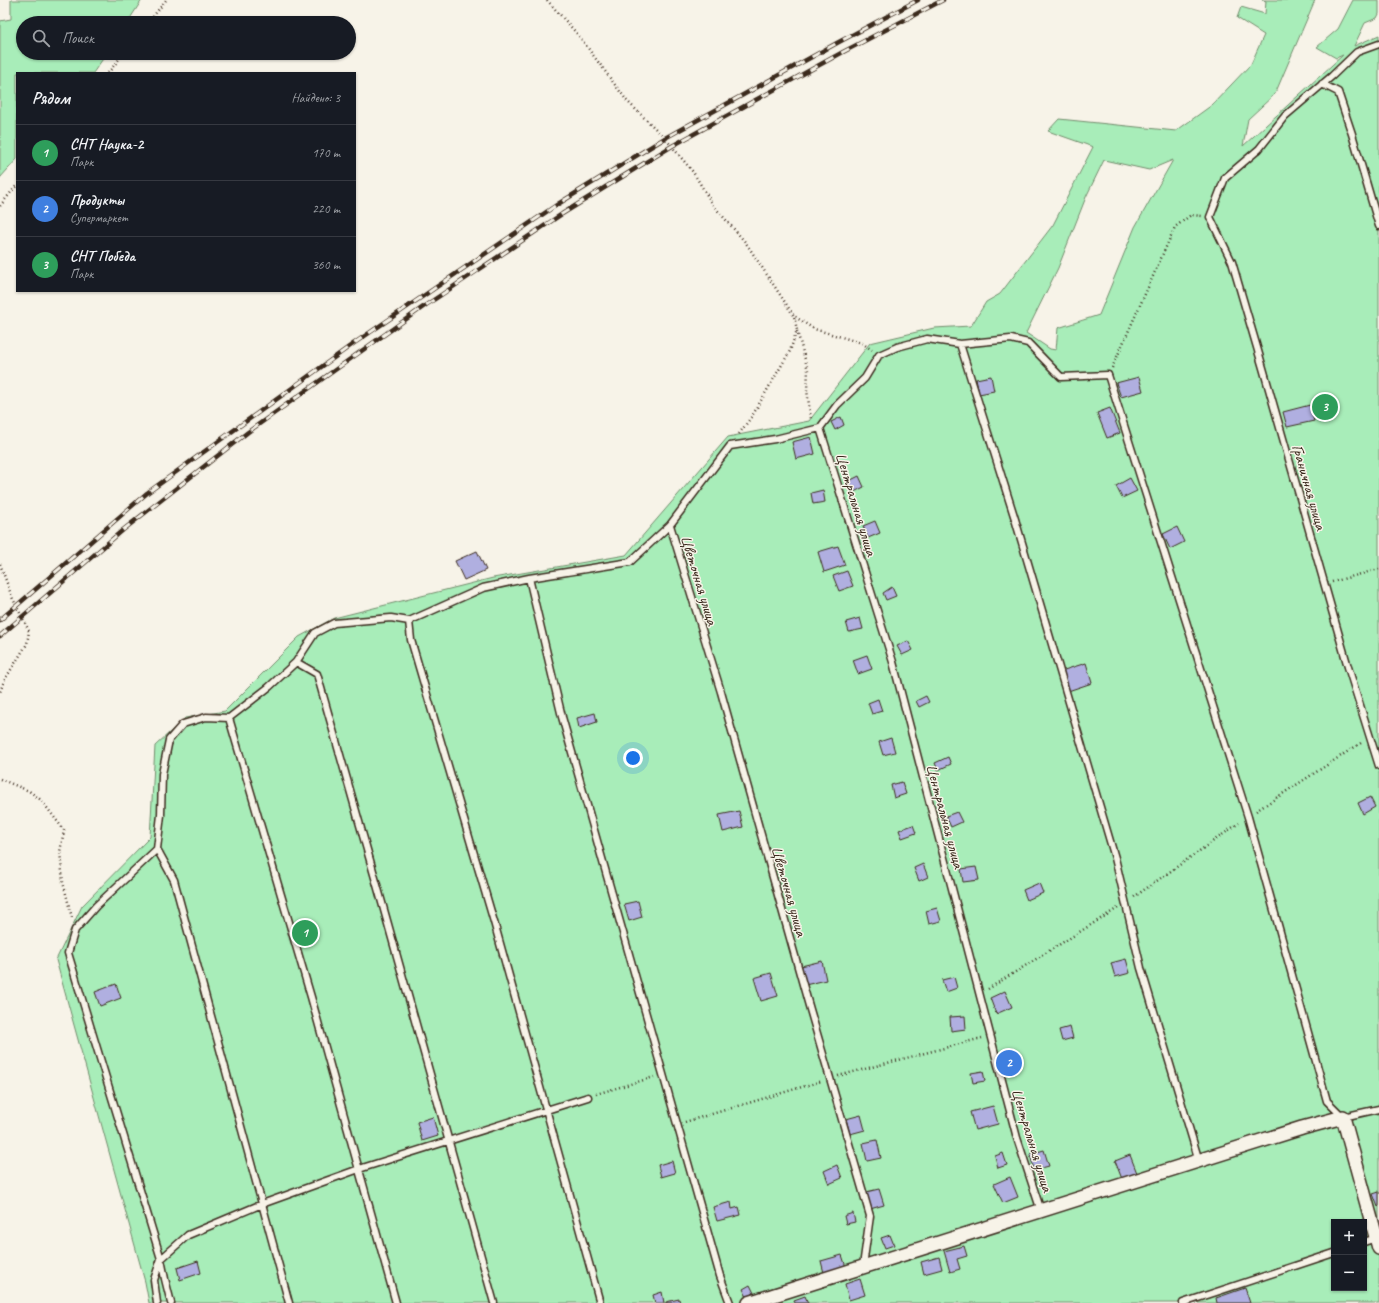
<!DOCTYPE html>
<html lang="ru">
<head>
<meta charset="utf-8">
<style>
	:root { --surface:#171b24; --page:#242831; --text:#f1f3f6; --muted:#9ea1a6; --line:#363941; --accent:#0b8043 }
	body { margin:0; font-family:Caveat,sans-serif; background:var(--page); color:var(--text) }
	.controls { position:absolute; right:12px; bottom:12px; display:grid; overflow:hidden; border-radius:0px; box-shadow:0 1px 3px #0004 }
	.controls button { width:36px; height:36px; display:grid; place-items:center; padding:0; border:0; border-bottom:1px solid var(--line); background:var(--surface); color:var(--text); font:20px sans-serif }
	.you { position:absolute; left:633px; top:758px; width:14px; height:14px; margin:-10px; border:3px solid #fff; border-radius:50%; background:#1a73e8; box-shadow:0 0 0 6px #1a73e833 }
	.badge { display:grid; place-items:center; width:26px; height:26px; border-radius:50%; background:var(--accent); color:#fff; font-size:13px; font-weight:700 }
	.pin { position:absolute; translate:-50% -50%; border:2px solid #fff; box-shadow:0 1px 4px #0006 }
	.list { margin:0; padding:0; list-style:none }
	h2 { display:flex; justify-content:space-between; align-items:center; height:52px; margin:0; padding:0 16px; font-size:17px }
	h2 small { font-size:13px; font-weight:400; color:var(--muted) }
	.list li { display:grid; grid-template-columns:26px 1fr auto; gap:12px; align-items:center; box-sizing:border-box; height:56px; padding:0 16px; border-top:1px solid var(--line) }
	.list b { display:block; font-size:15px; white-space:nowrap }
	.list p { margin:0; font-size:13px; white-space:nowrap; color:var(--muted) }
	.list em { font-size:13px; font-style:normal; color:var(--muted) }
	.icon { flex:none; width:22px; height:22px; fill:none; stroke:currentColor; stroke-width:2; stroke-linecap:round; stroke-linejoin:round }
	.map { position:relative; flex:none; width:1379px; height:1303px; overflow:hidden }
	.search { position:absolute; background:var(--surface); box-shadow:0 1px 3px #0004; left:16px; top:16px; width:340px; height:44px; display:flex; align-items:center; gap:10px; box-sizing:border-box; padding:0 14px; border-radius:22px; color:var(--muted); font-size:15px }
	.panel { position:absolute; background:var(--surface); box-shadow:0 1px 3px #0004; left:16px; top:72px; width:340px; height:220px; border-radius:0px }
	.map>svg:first-child { display:block }
</style>
</head>
<body>
<div class="map">
<svg width="1379" height="1303" viewBox="0 0 1379 1303">
	<rect width="100%" height="100%" fill="#f7f3e8"/>
	<filter id="ink" filterUnits="userSpaceOnUse"><feTurbulence type="fractalNoise" baseFrequency=".025" numOctaves="2"/><feDisplacementMap in="SourceGraphic" scale="8" xChannelSelector="R" yChannelSelector="G"/><feConvolveMatrix kernelMatrix="1 2 1 2 8 2 1 2 1" color-interpolation-filters="sRGB"/></filter>
	<g filter="url(#ink)">
		<path fill="#a8edb9" stroke="#728c6c" fill-rule="evenodd" d="M 11,0 L 142,0 L 127,23 L 23,23 L 23,53 L 107,53 L 93,73 L 17,73 L 17,159 L 0,178 L 0,21 L 11,19 Z
			M 1262,0 L 1315,0 L 1275,94 L 1248,119 L 1243,146 L 1343,55 L 1336,58 L 1317,47 L 1338,29 L 1353,0 L 1379,0 L 1379,14 L 1377,18 L 1365,23 L 1354,46 L 1379,35 L 1379,1303 L 149,1303 L 145,1282 L 56,960 L 82,906 L 150,837 L 155,746 L 185,718 L 225,711 L 299,637 L 334,618 L 493,578 L 626,555 L 728,437 L 809,421 L 870,343 L 934,328 L 971,326 L 986,302 L 1000,294 L 1053,225 L 1093,147 L 1048,131 L 1059,119 L 1176,131 L 1212,105 L 1251,64 L 1264,35 L 1237,18 L 1241,7 L 1265,14 L 1266,1 ZM 1104,160 L 1149,170 L 1173,160 L 1135,227 L 1099,315 L 1058,328 L 1056,350 L 1050,349 L 1026,333 L 1058,268 L 1086,197 ZM 1334,1222 L 1364,1222 L 1364,1288 L 1334,1288 Z"/>
		<path fill="#b0afe0" stroke="#3b2a1e" d="M 991,376 L 994,391 L 979,394 L 976,379 Z
			M 1139,377 L 1143,391 L 1121,397 L 1116,383 Z
			M 1310,405 L 1314,421 L 1287,427 L 1283,412 Z
			M 1110,408 L 1120,433 L 1107,438 L 1097,413 Z
			M 841,417 L 844,425 L 835,430 L 831,422 Z
			M 811,437 L 815,454 L 796,459 L 792,442 Z
			M 859,476 L 864,487 L 852,493 L 847,482 Z
			M 1130,478 L 1137,491 L 1122,498 L 1116,486 Z
			M 823,490 L 825,502 L 813,504 L 811,493 Z
			M 875,521 L 880,533 L 868,538 L 863,526 Z
			M 1177,527 L 1184,542 L 1170,549 L 1163,534 Z
			M 838,546 L 845,565 L 824,572 L 818,552 Z
			M 477,551 L 486,570 L 464,580 L 455,561 Z
			M 847,571 L 853,586 L 839,591 L 833,576 Z
			M 892,587 L 896,596 L 886,600 L 883,593 Z
			M 860,618 L 863,629 L 849,632 L 846,622 Z
			M 908,641 L 913,650 L 902,655 L 897,646 Z
			M 867,655 L 872,669 L 858,674 L 853,660 Z
			M 1086,663 L 1092,683 L 1068,691 L 1061,671 Z
			M 926,696 L 929,702 L 919,707 L 916,701 Z
			M 878,699 L 882,711 L 872,714 L 868,703 Z
			M 595,713 L 597,722 L 579,728 L 577,718 Z
			M 891,738 L 895,752 L 883,755 L 879,742 Z
			M 948,757 L 951,764 L 938,770 L 935,763 Z
			M 902,782 L 906,794 L 894,798 L 891,785 Z
			M 1370,797 L 1375,807 L 1363,814 L 1358,803 Z
			M 739,811 L 743,827 L 723,832 L 719,815 Z
			M 957,812 L 962,822 L 951,827 L 946,816 Z
			M 913,825 L 916,833 L 902,838 L 899,830 Z
			M 923,864 L 928,877 L 919,881 L 914,868 Z
			M 976,867 L 979,880 L 963,882 L 961,869 Z
			M 1039,883 L 1043,893 L 1027,900 L 1023,890 Z
			M 638,901 L 642,917 L 629,921 L 624,904 Z
			M 937,908 L 941,921 L 929,924 L 926,911 Z
			M 1126,959 L 1130,973 L 1115,977 L 1111,963 Z
			M 822,961 L 826,980 L 805,985 L 801,966 Z
			M 771,973 L 778,996 L 761,1001 L 754,978 Z
			M 954,977 L 957,988 L 946,992 L 942,980 Z
			M 116,984 L 121,998 L 100,1006 L 95,992 Z
			M 1005,991 L 1012,1007 L 996,1014 L 990,998 Z
			M 965,1016 L 966,1029 L 951,1031 L 950,1017 Z
			M 1070,1027 L 1073,1038 L 1062,1041 L 1059,1030 Z
			M 1017,1053 L 1021,1064 L 1011,1068 L 1007,1057 Z
			M 983,1071 L 985,1081 L 973,1083 L 971,1073 Z
			M 993,1106 L 998,1124 L 975,1130 L 970,1112 Z
			M 861,1115 L 865,1130 L 850,1134 L 846,1119 Z
			M 433,1117 L 438,1136 L 422,1141 L 417,1122 Z
			M 877,1140 L 881,1158 L 867,1161 L 863,1143 Z
			M 1044,1150 L 1049,1166 L 1034,1170 L 1030,1154 Z
			M 1003,1153 L 1007,1165 L 998,1168 L 995,1156 Z
			M 1130,1155 L 1137,1173 L 1122,1179 L 1115,1161 Z
			M 672,1161 L 675,1173 L 661,1177 L 658,1165 Z
			M 837,1165 L 842,1178 L 829,1184 L 824,1171 Z
			M 1010,1177 L 1018,1197 L 1003,1203 L 994,1184 Z
			M 879,1189 L 884,1205 L 870,1209 L 866,1192 Z
			M 1379,1192 L 1379,1206 L 1378,1207 L 1373,1194 Z
			M 731,1202 L 732,1209 L 739,1207 L 741,1215 L 717,1221 L 713,1207 Z
			M 853,1213 L 855,1222 L 846,1224 L 844,1216 Z
			M 890,1235 L 894,1245 L 885,1248 L 881,1238 Z
			M 964,1246 L 967,1256 L 957,1259 L 960,1269 L 950,1272 L 944,1251 Z
			M 842,1255 L 846,1267 L 824,1273 L 821,1261 Z
			M 939,1257 L 942,1269 L 924,1274 L 921,1262 Z
			M 198,1261 L 201,1273 L 180,1280 L 177,1268 Z
			M 860,1279 L 865,1295 L 849,1300 L 845,1284 Z
			M 750,1285 L 754,1293 L 747,1297 L 743,1289 Z
			M 1245,1288 L 1250,1303 L 1217,1303 L 1216,1298 Z
			M 662,1292 L 664,1303 L 655,1303 L 653,1295 Z
			M 805,1296 L 808,1303 L 795,1303 L 794,1300 Z
			M 679,1299 L 680,1303 L 666,1303 L 666,1302 Z"/>
		<g fill="none" stroke-linecap="round" stroke-linejoin="round">
			<g stroke="#3b2a1e" stroke-width="9">
				<path id="lane" d="M 1379,44 L 1357,52 L 1332,76 L 1285,116 L 1259,149 L 1225,178 L 1210,217 L 1232,262 L 1263,368 L 1348,667 L 1379,766
					M 1322,84 L 1338,92 L 1352,134 L 1379,226
					M 820,428 L 893,662 L 1017,1138 L 1041,1211
					M 670,525 L 721,692 L 809,1006 L 870,1216 L 863,1266
					M 529,578 L 562,717 L 720,1276 L 730,1303
					M 409,621 L 391,618 L 334,623 L 315,633 L 296,662 L 317,674 L 379,892 L 494,1303
					M 296,662 L 269,687 L 229,718 L 311,997 L 396,1303
					M 157,849 L 174,880 L 289,1303
					M 1199,1161 L 1141,968 L 1115,858 L 1015,519 L 960,344 L 1011,339 L 1028,343 L 1061,377 L 1108,375 L 1248,817 L 1327,1101 L 1343,1117 L 1379,1109
					M 1364,1242 L 1376,1238
					M 157,1303 L 154,1280 L 161,1259 L 188,1235 L 262,1204 L 359,1169 L 588,1097
					M 171,1303 L 165,1279 L 161,1259 L 68,953 L 75,930 L 96,906 L 157,849 L 161,815 L 162,774 L 169,740 L 183,724 L 206,717 L 229,718
					M 600,1303 L 494,922 L 411,640 L 409,621 L 483,588 L 529,578 L 630,562 L 670,525 L 730,446 L 775,439 L 820,428 L 837,405 L 865,378 L 879,355 L 897,347 L 927,339 L 960,344
					M 1183,1303 L 1334,1253"/>
			</g>
			<g stroke="#3b2a1e" stroke-width="16">
				<path id="street" d="M 749,1303 L 1302,1128 L 1343,1117 L 1379,1248"/>
			</g>
			<path stroke="#3b2a1e" stroke-width="2.5" stroke-dasharray="1 3" stroke-linecap="butt" d="M 547,0 L 579,36 L 627,101 L 665,138 L 693,172 L 713,205 L 746,243 L 794,316 L 814,329 L 862,343 L 872,350
				M 148,23 L 166,0
				M 108,73 L 124,53
				M 0,206 L 17,185
				M 797,331 L 808,370 L 807,390 L 811,420
				M 1112,368 L 1175,227 L 1191,215 L 1202,216
				M 739,434 L 752,416 L 790,351 L 797,330 L 794,316
				M 0,564 L 12,597 L 29,631 L 27,644 L 4,681 L 0,692
				M 1332,582 L 1379,569
				M 0,779 L 29,791 L 41,800 L 64,830 L 60,852 L 63,882 L 72,918
				M 1256,811 L 1361,743
				M 1134,897 L 1239,823
				M 988,989 L 1118,908
				M 838,1076 L 982,1038
				M 596,1094 L 654,1077
				M 685,1122 L 822,1081"/>
			<use href="#lane" stroke="#f7f3e8" stroke-width="6"/>
			<use href="#street" stroke="#f7f3e8" stroke-width="13"/>
			<g stroke="#3b2a1e" stroke-width="4.5">
				<path id="rail" d="M 0,620 L 147,493 L 353,344 L 558,204 L 665,138 L 837,43 L 918,0
					M 0,636 L 123,530 L 248,432 L 426,305 L 562,214 L 672,146 L 843,52 L 943,0"/>
			</g>
			<use href="#rail" stroke="#f7f3e8" stroke-width="3" stroke-dasharray="9" stroke-linecap="butt"/>
		</g>
	</g>
	<g text-anchor="middle" stroke-width="3" stroke-linejoin="round" paint-order="stroke">
		<g font-size="16" fill="#3b2a1e" stroke="#f7f3e8">
			<text transform="translate(1310 487) rotate(74)" y="6">Граничная улица</text>
			<text transform="translate(857 504) rotate(73)" y="6">Центральная улица</text>
			<text transform="translate(700 580) rotate(73)" y="6">Цветочная улица</text>
			<text transform="translate(946 816) rotate(75)" y="6">Центральная улица</text>
			<text transform="translate(790 891) rotate(74)" y="6">Цветочная улица</text>
			<text transform="translate(1033 1140) rotate(73)" y="6">Центральная улица</text>
		</g>
	</g>
</svg>
<div class="controls">
<button>+</button>
<button>−</button>
</div>
<div class="you"></div>
<div class="pin badge" style="left:305px;top:933px;background:#2e9e5b">1</div>
<div class="pin badge" style="left:1009px;top:1063px;background:#3f7fe0">2</div>
<div class="pin badge" style="left:1325px;top:407px;background:#2e9e5b">3</div>
<div class="search"><svg class="icon" aria-label="search" viewBox="0 0 24 24"><circle cx="10" cy="10" r="6"/><path d="M15 15l6 6"/></svg>Поиск</div>
<section class="panel">
<h2>Рядом<small>Найдено: 3</small></h2>
<ul class="list">
<li><span class="badge" style="background:#2e9e5b">1</span><div><b>СНТ Наука-2</b><p>Парк</p></div><em>170 m</em></li>
<li><span class="badge" style="background:#3f7fe0">2</span><div><b>Продукты</b><p>Супермаркет</p></div><em>220 m</em></li>
<li><span class="badge" style="background:#2e9e5b">3</span><div><b>СНТ Победа</b><p>Парк</p></div><em>360 m</em></li>
</ul>
</section>
</div>
</body>
</html>
